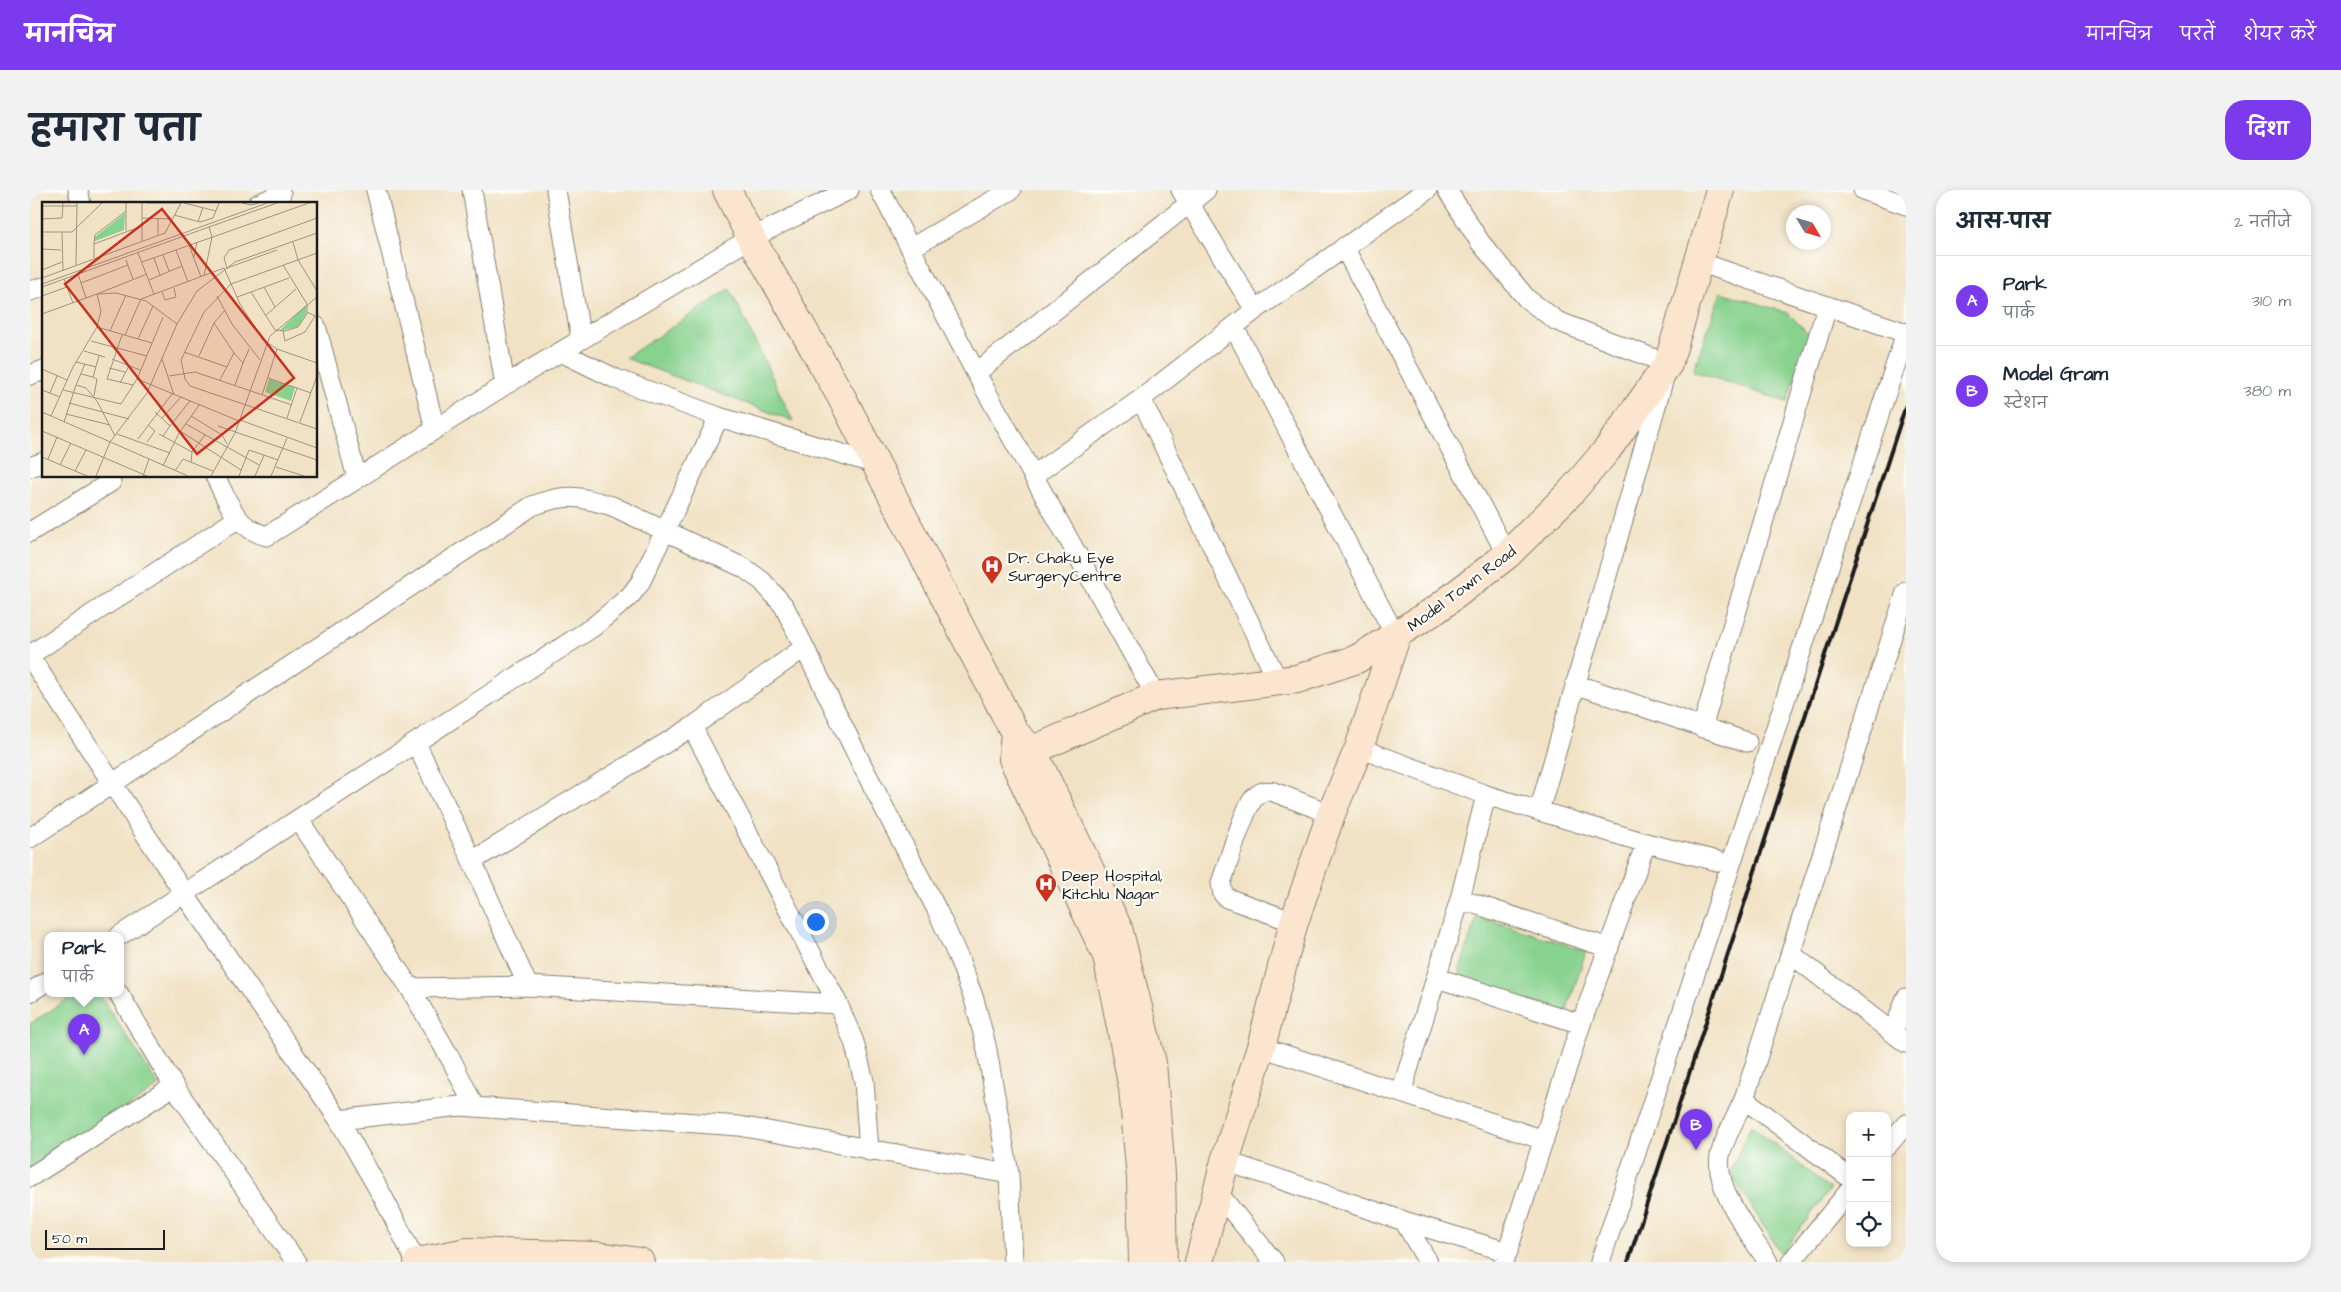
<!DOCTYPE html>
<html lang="hi">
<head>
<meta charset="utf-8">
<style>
	:root { --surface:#fff; --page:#f2f2f3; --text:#1f2937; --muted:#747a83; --line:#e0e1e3; --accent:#7c3aed }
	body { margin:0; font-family:"Architects Daughter","Playpen Sans Deva",sans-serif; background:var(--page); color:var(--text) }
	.controls { position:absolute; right:15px; bottom:15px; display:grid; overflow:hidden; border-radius:10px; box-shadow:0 2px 8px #0003 }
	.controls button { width:45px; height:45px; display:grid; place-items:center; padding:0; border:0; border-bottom:1px solid var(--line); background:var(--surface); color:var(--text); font:25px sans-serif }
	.compass { position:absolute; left:1756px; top:15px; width:45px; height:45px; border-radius:50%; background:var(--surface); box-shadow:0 2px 8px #0003; rotate:128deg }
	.scale { position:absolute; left:15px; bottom:12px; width:120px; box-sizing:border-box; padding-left:5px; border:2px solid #1c1c1c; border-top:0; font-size:14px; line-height:18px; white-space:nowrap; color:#1c1c1c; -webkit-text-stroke:4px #fdfcf7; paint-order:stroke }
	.you { position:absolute; left:785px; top:731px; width:18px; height:18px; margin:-12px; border:4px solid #fff; border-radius:50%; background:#1a73e8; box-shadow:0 0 0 8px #1a73e833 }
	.badge { display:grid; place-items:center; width:32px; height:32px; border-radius:50%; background:var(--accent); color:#fff; font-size:16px; font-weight:700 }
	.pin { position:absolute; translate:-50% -41px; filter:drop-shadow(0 1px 2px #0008) }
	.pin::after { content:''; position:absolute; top:26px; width:18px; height:15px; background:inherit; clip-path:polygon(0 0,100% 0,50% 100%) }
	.popup { position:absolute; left:14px; top:742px; width:80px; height:65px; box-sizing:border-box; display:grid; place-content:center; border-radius:10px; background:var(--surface); filter:drop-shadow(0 1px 4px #0005); font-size:16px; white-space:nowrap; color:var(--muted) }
	.popup b { font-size:19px; color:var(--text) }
	.popup::after { content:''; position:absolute; left:50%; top:100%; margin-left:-10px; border:10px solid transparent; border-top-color:var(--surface) }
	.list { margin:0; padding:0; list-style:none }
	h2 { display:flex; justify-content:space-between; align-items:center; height:65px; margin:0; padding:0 20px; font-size:21px }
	h2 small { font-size:16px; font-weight:400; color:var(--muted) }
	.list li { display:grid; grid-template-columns:32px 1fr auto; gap:15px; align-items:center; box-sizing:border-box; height:90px; padding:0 20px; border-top:1px solid var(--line) }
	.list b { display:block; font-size:19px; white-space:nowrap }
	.list p { margin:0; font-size:16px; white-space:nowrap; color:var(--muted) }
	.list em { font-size:16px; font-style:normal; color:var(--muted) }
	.icon { flex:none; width:28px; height:28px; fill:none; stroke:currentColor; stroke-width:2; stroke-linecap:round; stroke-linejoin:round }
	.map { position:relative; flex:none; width:1876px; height:1072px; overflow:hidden; border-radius:20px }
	header { display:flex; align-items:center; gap:30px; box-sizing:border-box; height:70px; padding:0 25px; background:var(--accent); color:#fff }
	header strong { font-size:24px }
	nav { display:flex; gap:28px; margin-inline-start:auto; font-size:18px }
	.intro { display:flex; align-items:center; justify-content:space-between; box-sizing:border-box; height:120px; padding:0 30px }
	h1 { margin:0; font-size:35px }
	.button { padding:12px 22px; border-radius:20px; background:var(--accent); color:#fff; font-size:18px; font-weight:700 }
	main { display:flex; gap:30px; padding:0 30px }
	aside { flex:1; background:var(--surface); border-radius:20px; box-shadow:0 2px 8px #0003 }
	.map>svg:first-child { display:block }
</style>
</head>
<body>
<header>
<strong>मानचित्र</strong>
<nav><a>मानचित्र</a><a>परतें</a><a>शेयर करें</a></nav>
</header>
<div class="intro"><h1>हमारा पता</h1><a class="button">दिशा</a></div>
<main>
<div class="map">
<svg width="1876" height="1072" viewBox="0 0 1876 1072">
	<rect width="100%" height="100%" fill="#fdfcf7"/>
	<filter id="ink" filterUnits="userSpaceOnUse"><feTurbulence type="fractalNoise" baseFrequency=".02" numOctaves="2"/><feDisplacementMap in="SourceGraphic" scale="10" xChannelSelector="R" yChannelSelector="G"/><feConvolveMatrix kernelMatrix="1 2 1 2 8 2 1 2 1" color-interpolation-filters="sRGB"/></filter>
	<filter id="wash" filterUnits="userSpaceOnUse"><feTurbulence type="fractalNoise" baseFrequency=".0096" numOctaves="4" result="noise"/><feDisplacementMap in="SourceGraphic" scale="20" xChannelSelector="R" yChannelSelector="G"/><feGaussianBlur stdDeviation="1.12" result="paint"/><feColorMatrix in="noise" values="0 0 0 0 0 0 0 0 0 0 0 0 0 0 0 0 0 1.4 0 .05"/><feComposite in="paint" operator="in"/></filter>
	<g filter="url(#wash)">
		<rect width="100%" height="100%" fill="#f1e2c5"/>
		<path fill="#88d28f" stroke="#527756" d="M 700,99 L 763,231 L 595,168 Z
			M 1691,102 L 1758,123 L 1780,145 L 1757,212 L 1663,181 Z
			M 1447,726 L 1556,761 L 1536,823 L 1427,788 Z
			M 46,804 L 69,804 L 129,896 L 0,983 L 0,834 Z
			M 1721,935 L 1800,999 L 1751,1064 L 1700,982 Z"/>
	</g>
	<g filter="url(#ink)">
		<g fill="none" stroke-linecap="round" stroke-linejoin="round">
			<g stroke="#867f70" stroke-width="21">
				<path id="street" d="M 48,0 L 51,14
					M 346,0 L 405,239
					M 442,0 L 475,195
					M 526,0 L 551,150
					M 850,0 L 946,183 L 1126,506
					M 1151,0 L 1225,120
					M 1417,0 L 1450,52 L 1497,109 L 1527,131 L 1638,174 L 1509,621
					M 1833,0 L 1876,15
					M 228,14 L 251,4
					M 1314,57 L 1477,365
					M 881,58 L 981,0
					M 0,101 L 14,97
					M 286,136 L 327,288
					M 1204,137 L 1366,447
					M 531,162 L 586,189 L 689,227 L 846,274
					M 946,183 L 1176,0
					M 0,185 L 14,180
					M 1111,209 L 1248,491
					M 0,277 L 14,272
					M 1004,285 L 1111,209 L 1225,120 L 1397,0
					M 185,286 C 199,313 205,338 237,346 L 475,195 L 721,48 L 819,0
					M 0,342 L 81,292
					M 0,465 L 207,329
					M 0,467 L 155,705 L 309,930 L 353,1007 L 386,1072
					M 1545,494 L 1717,552
					M 662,537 L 808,814 L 824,852 L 834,891 L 839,961
					M 1672,538 L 1797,117
					M 1329,558 L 1456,605 L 1616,653 L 1699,674
					M 269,630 L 380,798 L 498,796 L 442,671 L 386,553
					M 0,648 L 502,316 C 537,303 547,306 582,316 L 714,378 L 732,391 L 754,416 L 833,577 L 907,720 L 929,769 L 944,809 L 956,855 L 979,984 L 983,1072
					M 442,671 L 662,537 L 774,458
					M 1430,709 L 1579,758
					M 1264,732 L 1197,708 L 1193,704 L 1191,693 C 1198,674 1213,621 1224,608 C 1230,601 1236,600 1244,602 L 1301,624
					M 89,746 L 563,437 L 600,406 L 610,393 L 689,227
					M 1761,764 L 1876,853
					M 1407,788 L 1551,834
					M 498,796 L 808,814
					M 380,798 L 422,871 L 444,916
					M 0,802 L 18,791
					M 89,804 L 144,896 L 266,1072
					M 1863,843 L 1876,808
					M 1231,857 L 1514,950
					M 1371,903 L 1430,709 L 1456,605
					M 1714,909 L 1820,988
					M 309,930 L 430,916 L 709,936 L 979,984
					M 1857,956 L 1876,934
					M 1195,971 L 1374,1031 L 1478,1062
					M 0,987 L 144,896
					M 1187,1002 L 1244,1072
					M 1374,1031 L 1398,1072
					M 1474,1072 L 1551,834 L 1616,653
					M 1570,1072 L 1876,143 L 1669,72
					M 1738,1072 C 1721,1045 1684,1000 1690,966 C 1694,948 1707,926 1714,909 L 1876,402
					M 1761,1072 L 1820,1000"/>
			</g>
			<g stroke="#867f70" stroke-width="30">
				<path id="secondary" d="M 697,0 L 721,48 L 812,208 L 985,543 L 1002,560 L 1088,738 L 1122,873 L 1131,984 L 1133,1072
					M 984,552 L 983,569 L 1077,766 L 1103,898 L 1111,989 L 1113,1072
					M 983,569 L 1126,506 L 1267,489 L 1327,469 L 1407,419 L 1477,365 L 1540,303 L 1577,260 L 1638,174 L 1690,0
					M 388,1072 L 437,1062 L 568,1066 L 610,1072
					M 1169,1072 L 1195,971 L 1231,857 L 1264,732 L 1301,624 L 1329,558 L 1366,447"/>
			</g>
			<use href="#street" stroke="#fff" stroke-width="19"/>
			<use href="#secondary" stroke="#fbe5cf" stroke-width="28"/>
			<path stroke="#1c1c1c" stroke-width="4" d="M 1598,1072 L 1876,215"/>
		</g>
	</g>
	<defs>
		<g id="hospital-pin" transform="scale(1.125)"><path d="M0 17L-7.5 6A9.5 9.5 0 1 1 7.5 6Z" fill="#c8321e" stroke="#fdfcf7"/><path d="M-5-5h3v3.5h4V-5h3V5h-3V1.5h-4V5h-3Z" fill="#fff"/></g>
	</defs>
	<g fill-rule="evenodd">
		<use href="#hospital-pin" x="962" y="376"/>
		<use href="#hospital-pin" x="1016" y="694"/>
	</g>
	<g text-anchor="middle" stroke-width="4.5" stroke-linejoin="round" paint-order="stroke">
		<g font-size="16" fill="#1c1c1c" stroke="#fdfcf7" text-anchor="start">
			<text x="978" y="373">Dr. Chaku Eye<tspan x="978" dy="18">SurgeryCentre</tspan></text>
			<text x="1032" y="691">Deep Hospital,<tspan x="1032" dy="18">Kitchlu Nagar</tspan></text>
		</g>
		<g font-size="16" fill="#1c1c1c" stroke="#fdfcf7">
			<text transform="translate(1431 398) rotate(-37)" y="6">Model Town Road</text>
		</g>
	</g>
	<g transform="translate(12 12)">
		<rect width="275" height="275" fill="#f1e2c5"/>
		<path d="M 83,11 L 82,28 L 53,39 L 53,35 ZM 264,103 L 264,112 L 256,125 L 237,129 ZM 227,177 L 253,185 L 249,199 L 223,190 Z" fill="#88d28f"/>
		<path fill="none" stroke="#9c9381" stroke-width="1" d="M 100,1 L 100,39M 105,1 L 139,1M 142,1 L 174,9M 200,1 L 209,3 L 217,1M 0,4 L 35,4M 132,13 L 158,20 L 171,16 L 177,1M 100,16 L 130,17M 0,17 L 20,16 L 21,1M 116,17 L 116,33M 156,20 L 161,5M 84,29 L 84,1M 0,30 L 30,30 L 60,1M 20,30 L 21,69M 251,40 L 256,58 L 275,89M 52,42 L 53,33 L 84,9M 147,43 L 159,75M 0,47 L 19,48M 134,48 L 146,80M 96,51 L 112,92M 275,51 L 189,82 L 162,110 L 139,158 L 143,177 L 148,184 L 275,227M 121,53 L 127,69M 152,55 L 155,40M 52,56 L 52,42 L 100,24M 112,56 L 118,73M 84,58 L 91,77M 100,60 L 267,1M 34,63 L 35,1M 185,66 L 235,48M 185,66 L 182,56 L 187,48 L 275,16M 0,68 L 20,60M 36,72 L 44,96M 162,74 L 170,35 L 167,25 L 235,1M 0,76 L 123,31 L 139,1M 22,77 L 31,101M 107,78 L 140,64M 39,81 L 86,63M 0,82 L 225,1M 0,85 L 167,25M 222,85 L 233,105M 120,90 L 123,98 L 134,95 L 132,86M 209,90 L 247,76M 0,94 L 25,85M 175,94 L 190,122 L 218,158M 195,95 L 209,90 L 233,128 L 243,129 L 256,125 L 265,112 L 265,102 L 241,63M 0,112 L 55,92 L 74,91 L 104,99 L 135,122M 223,114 L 254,87M 172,121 L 192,151M 55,125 L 110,141M 68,129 L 84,93M 241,129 L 243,139 L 263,130 L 273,114 L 265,110M 80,133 L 65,177 L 91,183M 83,133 L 99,97 L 182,66 L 198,102 L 221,138 L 235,147 L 275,161M 96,137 L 111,104M 49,139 L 105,154M 42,149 L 63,155M 142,150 L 185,165M 157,154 L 172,121 L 183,108M 70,157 L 98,168M 120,157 L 132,193M 34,160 L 54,165M 201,161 L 207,147M 67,166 L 83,170M 0,167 L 25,178M 39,172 L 51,175 L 57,154M 127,174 L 153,170 L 250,203M 51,175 L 55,177 L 52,194M 226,176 L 269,191M 95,177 L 197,219M 178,178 L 192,151 L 201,161 L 193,183M 78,181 L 87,164M 34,183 L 43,162M 0,188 L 18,195M 21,188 L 79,202 L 95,177 L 121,115M 8,191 L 15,174M 220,193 L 235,147M 27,201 L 87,217M 0,210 L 146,274M 113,210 L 128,224 L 121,234M 24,212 L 68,223M 9,214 L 31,165 L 55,125 L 59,109 L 55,92 L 105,72M 149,214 L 180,233 L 185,242M 120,216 L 139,195M 245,216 L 255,186M 198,218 L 275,246M 22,220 L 34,183 L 44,186 L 55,199 L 73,234M 258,220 L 275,174M 144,222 L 217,263M 128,224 L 148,199M 176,224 L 275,258M 0,229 L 105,274M 138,229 L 199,268M 75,232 L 128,251M 117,232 L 150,250M 96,237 L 130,192M 105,240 L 113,229 L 106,223M 0,255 L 45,274M 6,257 L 15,235M 149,260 L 150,250 L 163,233M 18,263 L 29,241M 121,264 L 137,231 L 158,202M 234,265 L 262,274M 33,269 L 44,248M 133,269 L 141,257 L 171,269M 54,274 L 68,240 L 105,191 L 135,122 L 155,89 L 193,60 L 275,31M 101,274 L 107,257M 169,274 L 193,231 L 228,134 L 275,95M 197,274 L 207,248 L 236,258M 213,274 L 222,253M 229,274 L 245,236"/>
		<path fill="#c8321e" fill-opacity="0.15" stroke="#c8321e" stroke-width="2.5" d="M 120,7 L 252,176 L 155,252 L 23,82 Z"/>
		<rect width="275" height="275" fill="none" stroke="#1c1c1c" stroke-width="2.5"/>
	</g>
</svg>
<div class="controls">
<button>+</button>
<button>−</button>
<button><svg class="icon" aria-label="locate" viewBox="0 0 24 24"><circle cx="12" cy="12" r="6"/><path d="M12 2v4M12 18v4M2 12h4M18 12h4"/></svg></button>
</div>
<svg class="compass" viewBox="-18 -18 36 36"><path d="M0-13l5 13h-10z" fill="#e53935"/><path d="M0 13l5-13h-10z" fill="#747a83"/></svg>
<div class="scale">50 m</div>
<div class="you"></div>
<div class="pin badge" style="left:54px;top:865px">A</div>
<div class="popup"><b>Park</b>पार्क</div>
<div class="pin badge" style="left:1666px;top:960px">B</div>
</div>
<aside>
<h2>आस-पास<small>2 नतीजे</small></h2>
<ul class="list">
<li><span class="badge">A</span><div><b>Park</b><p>पार्क</p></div><em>310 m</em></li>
<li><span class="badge">B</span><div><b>Model Gram</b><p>स्टेशन</p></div><em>380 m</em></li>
</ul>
</aside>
</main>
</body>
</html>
